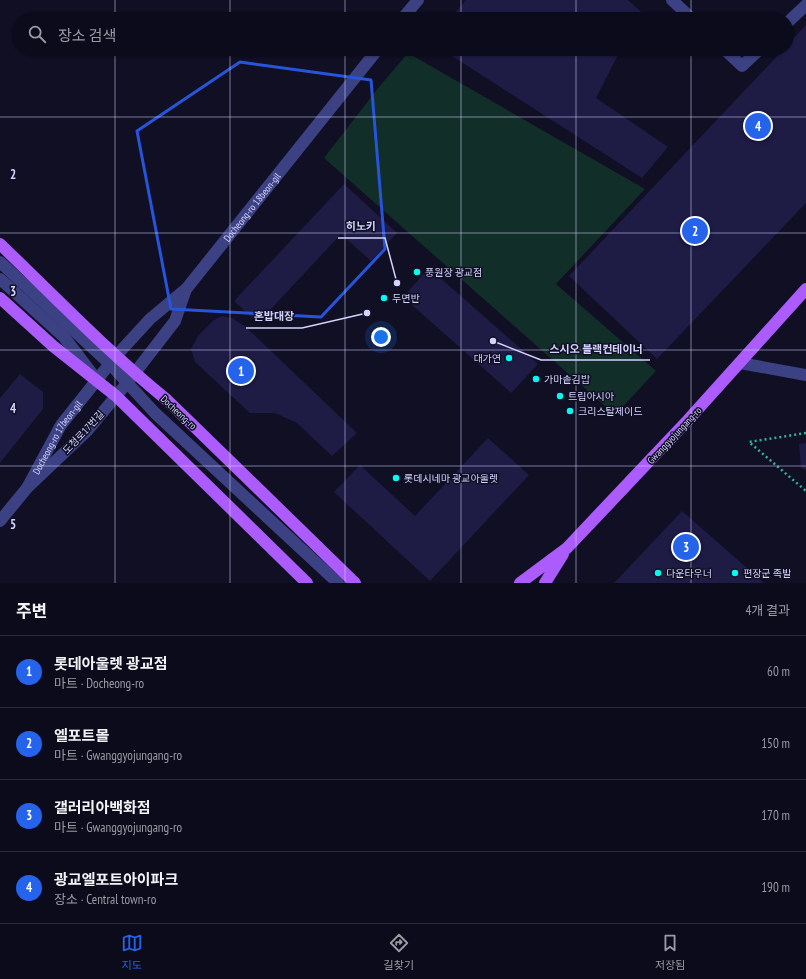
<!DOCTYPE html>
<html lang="ko">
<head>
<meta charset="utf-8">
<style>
	:root { --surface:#0c0b1b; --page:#1a1928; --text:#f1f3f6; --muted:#9a9ba3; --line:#2c2b3a; --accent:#2563eb }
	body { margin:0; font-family:"PT Sans Narrow","Noto Sans KR",sans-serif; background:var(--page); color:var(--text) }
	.you { position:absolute; left:381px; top:337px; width:14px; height:14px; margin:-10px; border:3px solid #fff; border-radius:50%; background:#1a73e8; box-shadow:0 0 0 6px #1a73e833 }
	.badge { display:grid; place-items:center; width:26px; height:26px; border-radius:50%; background:var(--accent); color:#fff; font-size:13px; font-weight:700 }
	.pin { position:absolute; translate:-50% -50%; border:2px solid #fff; box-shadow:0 1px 4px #0006 }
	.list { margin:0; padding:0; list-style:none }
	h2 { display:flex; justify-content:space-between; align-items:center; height:52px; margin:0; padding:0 16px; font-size:17px }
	h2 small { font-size:13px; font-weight:400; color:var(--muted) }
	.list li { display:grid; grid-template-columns:26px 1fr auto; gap:12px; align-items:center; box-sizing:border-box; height:72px; padding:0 16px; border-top:1px solid var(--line) }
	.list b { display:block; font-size:15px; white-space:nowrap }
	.list p { margin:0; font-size:13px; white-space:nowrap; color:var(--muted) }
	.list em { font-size:13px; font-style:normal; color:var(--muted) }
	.icon { flex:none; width:22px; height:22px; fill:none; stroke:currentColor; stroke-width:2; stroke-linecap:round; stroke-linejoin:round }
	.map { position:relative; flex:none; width:806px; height:583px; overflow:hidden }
	.search { position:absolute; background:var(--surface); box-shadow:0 1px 3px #0004; left:12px; right:12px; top:12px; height:44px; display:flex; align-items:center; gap:10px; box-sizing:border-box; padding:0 14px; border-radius:22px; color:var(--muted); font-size:15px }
	.sheet { height:340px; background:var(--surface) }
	nav { display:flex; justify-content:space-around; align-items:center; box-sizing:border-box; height:56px; border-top:1px solid var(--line); background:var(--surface); font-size:11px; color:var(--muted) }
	nav a { display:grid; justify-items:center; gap:2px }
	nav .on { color:var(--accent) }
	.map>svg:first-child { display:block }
</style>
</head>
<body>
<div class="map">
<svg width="806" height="583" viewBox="0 0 806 583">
	<rect width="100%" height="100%" fill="#100f24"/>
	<path fill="#122e29" d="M 408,53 L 645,189 L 556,284 L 656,371 L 615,415 L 324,158 L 379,87 Z"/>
	<path fill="#1e1b45" d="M 466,0 L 628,0 L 649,19 L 450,19 Z
		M 806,25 L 806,203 L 657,359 L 569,276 L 784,49 L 787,49 L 787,45 Z
		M 441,49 L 621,49 L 596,98 L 668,147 L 642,178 Z
		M 344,184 L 397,233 L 371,261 L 341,234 L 258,323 L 234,301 Z
		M 429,268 L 538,364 L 511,393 L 403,297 Z
		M 222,316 L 232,318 L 246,327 L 357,433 L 332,456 L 297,423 L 275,413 L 250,413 L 195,362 L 191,349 L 198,336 L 214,320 Z
		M 20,374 L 43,392 L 43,409 L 0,463 L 0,398 Z
		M 488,438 L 529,475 L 430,581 L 334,492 L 360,465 L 415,516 Z
		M 806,443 L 806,470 L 801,468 L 799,444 Z
		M 682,511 L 764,583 L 614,583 Z"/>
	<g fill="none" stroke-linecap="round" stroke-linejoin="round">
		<path stroke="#31b49b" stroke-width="2.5" stroke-dasharray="2 3" stroke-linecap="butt" d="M 806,433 L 749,442 L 806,491"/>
		<g stroke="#3b4182" stroke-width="12">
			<path d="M 672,0 L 692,19"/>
			<path d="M 402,19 L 418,0"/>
			<path d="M 787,23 L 806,5"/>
			<path d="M 724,49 L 742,66 L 760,49"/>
			<path d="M 0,262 L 110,364 L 155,413 L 338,583"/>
			<path d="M 0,279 L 64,337 L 93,375"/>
			<path d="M 740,363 L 806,375"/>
			<path id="s1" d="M 27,488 L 61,425 L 116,356 L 150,319 L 187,288 L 378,49"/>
			<path d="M 0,521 L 27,488 L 87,431 L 127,383 L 175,321 L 186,289"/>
		</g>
		<path stroke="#ac5cfc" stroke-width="12" d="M 0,244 C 55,297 108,352 167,400 L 355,583
			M 0,298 L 53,346 L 116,396 L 307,583
			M 520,583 L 567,548 L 688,420 L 806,289
			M 545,583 L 563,554"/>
	</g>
	<path fill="none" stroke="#2655da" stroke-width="3" stroke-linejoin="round" d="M 240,62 L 371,80 L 385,249 L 321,317 L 171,309 L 137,131 Z"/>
	<path fill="none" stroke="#d3d3fe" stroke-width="1" stroke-opacity="0.55" d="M 115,0 L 115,19M 230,0 L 230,19M 345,0 L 345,19M 461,0 L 461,19M 576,0 L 576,19M 691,0 L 691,19M 115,49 L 115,583M 230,49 L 230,583M 345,49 L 345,583M 461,49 L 461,583M 576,49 L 576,583M 691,49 L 691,583M 0,117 L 806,117M 0,233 L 806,233M 0,350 L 806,350M 0,466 L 806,466"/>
	<g fill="#05f8f1" stroke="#100f24" stroke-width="1.5">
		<circle cx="417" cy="272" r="4"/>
		<circle cx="384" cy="298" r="4"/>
		<circle cx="509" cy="358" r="4"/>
		<circle cx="536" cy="379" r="4"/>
		<circle cx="560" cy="396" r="4"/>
		<circle cx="570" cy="411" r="4"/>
		<circle cx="396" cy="478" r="4"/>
		<circle cx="658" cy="573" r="4"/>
		<circle cx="735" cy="573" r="4"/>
	</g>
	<g text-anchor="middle" stroke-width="3" stroke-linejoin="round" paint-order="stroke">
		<g font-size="10" fill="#d3d3fe" stroke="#100f24">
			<text dy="4" stroke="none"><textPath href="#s1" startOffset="362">Docheong-ro 18beon-gil</textPath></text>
			<text transform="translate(179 412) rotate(43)" y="4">Docheong-ro</text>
			<text transform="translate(83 432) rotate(-47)" y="4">도청로17번길</text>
			<text transform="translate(674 435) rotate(-47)" y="4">Gwanggyojungang-ro</text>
			<text dy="4" stroke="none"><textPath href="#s1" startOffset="59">Docheong-ro 17beon-gil</textPath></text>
		</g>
		<g font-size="10" fill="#d3d3fe" stroke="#100f24" text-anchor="start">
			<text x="425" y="276">풍원장 광교점</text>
			<text x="392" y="302">두면반</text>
			<text x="501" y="362" text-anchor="end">대가연</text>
			<text x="544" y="383">가마솥김밥</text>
			<text x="568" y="400">트립아시아</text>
			<text x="578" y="415">크리스탈제이드</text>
			<text x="404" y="482">롯데시네마 광교아울렛</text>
			<text x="666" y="577">다운타우너</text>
			<text x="743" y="577">편장군 족발</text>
		</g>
	</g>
	<g font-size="13" text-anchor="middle" font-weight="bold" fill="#d3d3fe" stroke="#100f24" stroke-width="3" stroke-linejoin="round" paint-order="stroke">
		<text x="13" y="179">2</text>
		<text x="13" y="296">3</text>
		<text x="13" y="413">4</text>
		<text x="13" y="529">5</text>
	</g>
	<path fill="none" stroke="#d3d3fe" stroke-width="1.5" d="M397 283L385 238H338M367 313L302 328H246M493 341L541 360H650"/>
	<g fill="#d3d3fe" stroke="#100f24" stroke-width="1.5">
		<circle cx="397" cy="283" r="4"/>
		<circle cx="367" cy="313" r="4"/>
		<circle cx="493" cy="341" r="4"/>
	</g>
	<g font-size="11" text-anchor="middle" font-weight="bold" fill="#d3d3fe" stroke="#100f24" stroke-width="3" stroke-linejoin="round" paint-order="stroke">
		<text x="361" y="230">히노키</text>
		<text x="274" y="320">혼밥대장</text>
		<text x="596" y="353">스시오 블랙컨테이너</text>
	</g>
</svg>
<div class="you"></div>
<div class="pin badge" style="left:241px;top:371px">1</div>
<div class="pin badge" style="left:695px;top:231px">2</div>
<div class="pin badge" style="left:686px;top:547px">3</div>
<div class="pin badge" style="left:758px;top:126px">4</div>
<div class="search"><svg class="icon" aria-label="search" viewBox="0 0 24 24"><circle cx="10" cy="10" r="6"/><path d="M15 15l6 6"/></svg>장소 검색</div>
</div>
<section class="sheet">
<h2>주변<small>4개 결과</small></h2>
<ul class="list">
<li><span class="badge">1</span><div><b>롯데아울렛 광교점</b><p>마트 · Docheong-ro</p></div><em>60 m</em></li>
<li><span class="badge">2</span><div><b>엘포트몰</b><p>마트 · Gwanggyojungang-ro</p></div><em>150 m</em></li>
<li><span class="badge">3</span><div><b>갤러리아백화점</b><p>마트 · Gwanggyojungang-ro</p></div><em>170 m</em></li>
<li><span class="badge">4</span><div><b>광교엘포트아이파크</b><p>장소 · Central town-ro</p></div><em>190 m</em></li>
</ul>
</section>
<nav>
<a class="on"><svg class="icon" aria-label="map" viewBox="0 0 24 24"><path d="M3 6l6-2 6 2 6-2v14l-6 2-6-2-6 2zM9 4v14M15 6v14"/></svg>지도</a>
<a><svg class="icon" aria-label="directions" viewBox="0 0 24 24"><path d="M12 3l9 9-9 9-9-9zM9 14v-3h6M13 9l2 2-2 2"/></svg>길찾기</a>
<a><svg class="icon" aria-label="saved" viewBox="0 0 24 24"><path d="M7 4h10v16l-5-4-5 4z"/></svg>저장됨</a>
</nav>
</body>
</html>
